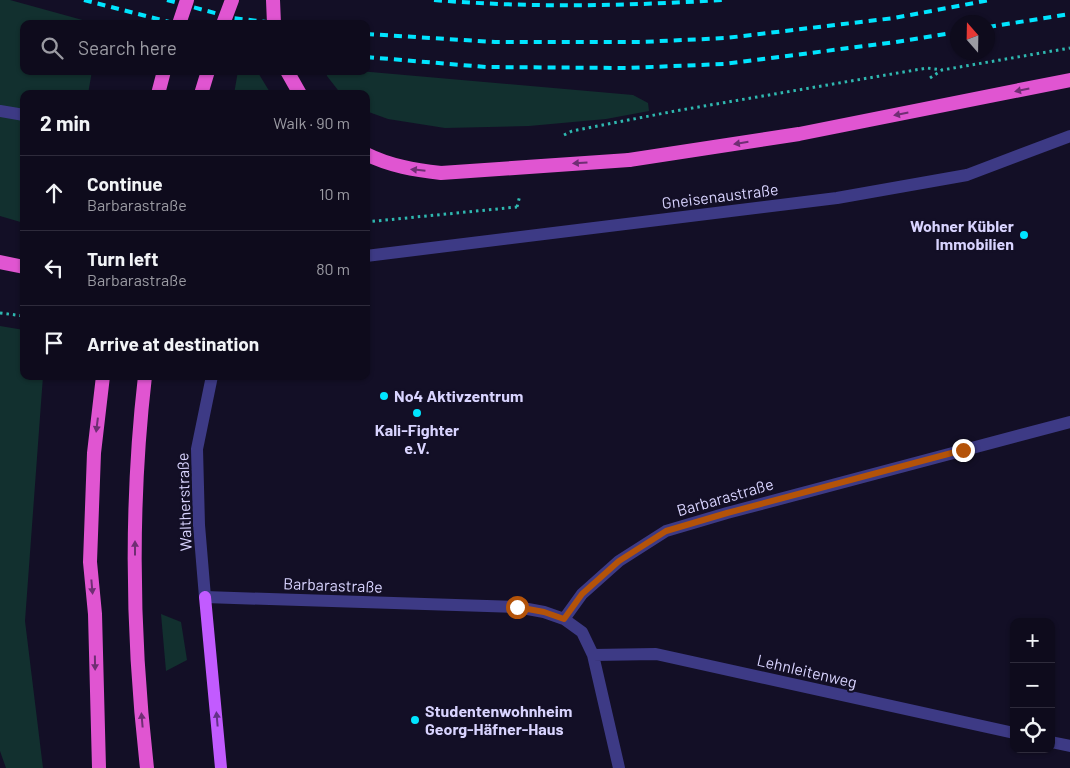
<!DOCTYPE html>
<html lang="en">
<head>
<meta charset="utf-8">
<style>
	:root { --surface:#0e0b1c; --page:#1c1929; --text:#f1f3f6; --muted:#9b9ba3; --line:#2e2b3b }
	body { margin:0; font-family:Barlow,sans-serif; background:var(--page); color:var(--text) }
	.controls { position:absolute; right:15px; bottom:15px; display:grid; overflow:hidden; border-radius:10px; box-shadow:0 1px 4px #0004 }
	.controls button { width:45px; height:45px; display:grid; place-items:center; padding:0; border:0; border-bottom:1px solid var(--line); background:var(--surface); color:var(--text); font:25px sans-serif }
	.compass { position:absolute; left:950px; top:15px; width:45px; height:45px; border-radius:50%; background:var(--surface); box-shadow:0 1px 4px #0004; rotate:340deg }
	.stop { position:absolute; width:15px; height:15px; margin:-11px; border:4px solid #b45309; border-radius:50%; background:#fff }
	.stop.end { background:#b45309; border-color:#fff; box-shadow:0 1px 5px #0008 }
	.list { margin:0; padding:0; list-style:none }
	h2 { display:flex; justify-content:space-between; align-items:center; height:65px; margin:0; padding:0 20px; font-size:21px }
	h2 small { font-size:16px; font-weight:400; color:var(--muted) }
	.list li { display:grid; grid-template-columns:32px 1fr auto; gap:15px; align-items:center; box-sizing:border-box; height:75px; padding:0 20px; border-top:1px solid var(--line) }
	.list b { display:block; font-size:19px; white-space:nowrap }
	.list p { margin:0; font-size:16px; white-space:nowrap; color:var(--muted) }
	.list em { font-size:16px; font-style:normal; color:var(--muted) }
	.icon { flex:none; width:28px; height:28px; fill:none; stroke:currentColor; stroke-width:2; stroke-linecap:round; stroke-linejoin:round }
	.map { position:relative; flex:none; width:1070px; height:768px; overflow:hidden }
	.search { position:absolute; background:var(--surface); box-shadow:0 1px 4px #0004; left:20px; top:20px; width:350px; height:55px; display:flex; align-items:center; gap:12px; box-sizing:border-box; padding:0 18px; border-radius:10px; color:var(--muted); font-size:19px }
	.panel { position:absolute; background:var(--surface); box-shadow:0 1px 4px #0004; left:20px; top:90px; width:350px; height:290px; border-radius:10px }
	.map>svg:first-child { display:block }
</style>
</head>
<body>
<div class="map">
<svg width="1070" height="768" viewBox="0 0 1070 768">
	<rect width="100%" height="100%" fill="#130f26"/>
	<path fill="#12302f" d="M 0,0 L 10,0 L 97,24 L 24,24 L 24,71 L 92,71 L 88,94 L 24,94 L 24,223 L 0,216 Z
		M 238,71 L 257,71 L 271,94 L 234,94 Z
		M 326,71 L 359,71 L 633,95 L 648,103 L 649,111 L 606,119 L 529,126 L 445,128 L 388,119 L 366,111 L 366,94 L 341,94 L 327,76 Z
		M 0,326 L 24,330 L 24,376 L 43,376 L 25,621 L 43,768 L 6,768 L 0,751 Z
		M 161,614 L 181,622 L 187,660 L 166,671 Z"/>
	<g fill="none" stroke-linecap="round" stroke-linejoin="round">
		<path stroke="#2fb8b0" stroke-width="3" stroke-dasharray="2.5 4" stroke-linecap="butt" d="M 930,78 L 942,70 L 1070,48
			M 564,135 L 572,131 L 675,111 L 927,68 L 942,70
			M 517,207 L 520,195
			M 366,222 L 517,207
			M 0,313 L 24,316"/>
		<path stroke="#3d3a85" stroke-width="12" d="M 0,111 L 24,115"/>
		<path stroke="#3d3a85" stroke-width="12" d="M 205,597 L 517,607 L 544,612 L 564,619 L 582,632 L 593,655 L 619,768
			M 564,619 L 582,594 L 619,561 L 666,531 L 727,513 L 1070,422
			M 593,655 L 656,654 L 1014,733
			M 1051,742 L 1070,746"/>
		<path stroke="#3d3a85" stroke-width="12" d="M 366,256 L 837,198 L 967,175 L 1070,136
			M 205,597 L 199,525 L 197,449 L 212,376"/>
		<path stroke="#c25bff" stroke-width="12" d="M 205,597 L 221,768"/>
		<path stroke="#e055d1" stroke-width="14" d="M 287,71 L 300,94
			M 158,94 L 164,71
			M 201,94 L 208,71
			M 629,160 L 799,134 L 1070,80
			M 0,262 L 24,267
			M 145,376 C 130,506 132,638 147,768
			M 99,768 L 95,614 L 90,562 L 94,453 L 103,376"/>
		<path stroke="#00e5ff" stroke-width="4" stroke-dasharray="8 6" stroke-linecap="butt" d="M 84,0 L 177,24
			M 167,0 L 233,18 L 283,24
			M 434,0 C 530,8 626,6 722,0
			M 988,27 L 1070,14
			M 366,34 L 495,42 L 641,42 L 726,38 L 894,18 L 990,0
			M 366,57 L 486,67 L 626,68 L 724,64 L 896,42 L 958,32"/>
		<path stroke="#e055d1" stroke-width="14" d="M 273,0 L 274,24
			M 179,24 L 187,0
			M 223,24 L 232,0
			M 366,154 C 390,166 415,170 441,173 L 629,160"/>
	</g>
	<defs><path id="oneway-solid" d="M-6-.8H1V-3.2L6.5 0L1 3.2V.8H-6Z" transform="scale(1.25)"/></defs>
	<g fill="#6f2e73">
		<use href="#oneway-solid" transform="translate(1022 90) rotate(168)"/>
		<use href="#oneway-solid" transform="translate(901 114) rotate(169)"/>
		<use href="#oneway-solid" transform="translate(741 143) rotate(171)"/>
		<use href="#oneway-solid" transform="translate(580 163) rotate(176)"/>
		<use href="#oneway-solid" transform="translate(418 170) rotate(-174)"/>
		<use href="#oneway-solid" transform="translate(97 425) rotate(97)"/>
		<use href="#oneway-solid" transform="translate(135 548) rotate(-90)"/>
		<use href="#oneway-solid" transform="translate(92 587) rotate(85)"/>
		<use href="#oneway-solid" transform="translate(95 663) rotate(89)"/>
		<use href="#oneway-solid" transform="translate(142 720) rotate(-95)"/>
	</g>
	<use fill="#623188" href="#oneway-solid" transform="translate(217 719) rotate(-95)"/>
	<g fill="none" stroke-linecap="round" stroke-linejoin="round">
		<path stroke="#b45309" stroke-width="6" d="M 517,607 L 544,612 L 564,619 L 582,594 L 619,561 L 666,531 L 727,513 L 963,450"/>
	</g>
	<g fill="#00e5ff" stroke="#130f26" stroke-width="2">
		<circle cx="1024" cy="235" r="5"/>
		<circle cx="384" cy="396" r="5"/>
		<circle cx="417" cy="413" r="5"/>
		<circle cx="415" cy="720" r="5"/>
	</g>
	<g text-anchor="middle" stroke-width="4.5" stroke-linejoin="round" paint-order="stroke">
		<g font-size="16" fill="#d9d4ff" stroke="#130f26">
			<text transform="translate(720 196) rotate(-7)" y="6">Gneisenaustraße</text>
			<text transform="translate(725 497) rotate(-16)" y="6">Barbarastraße</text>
			<text transform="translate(184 502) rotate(-92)" y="6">Waltherstraße</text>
			<text transform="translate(333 585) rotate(2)" y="6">Barbarastraße</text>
			<text transform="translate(807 671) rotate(13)" y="6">Lehnleitenweg</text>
		</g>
		<g font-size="16" font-weight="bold" fill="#d9d4ff" stroke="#130f26" text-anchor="start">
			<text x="1014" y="232" text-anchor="end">Wohner Kübler<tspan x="1014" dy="18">Immobilien</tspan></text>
			<text x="394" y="402">No4 Aktivzentrum</text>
			<text x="417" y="436" text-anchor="middle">Kali-Fighter<tspan x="417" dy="18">e.V.</tspan></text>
			<text x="425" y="717">Studentenwohnheim<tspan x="425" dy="18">Georg-Häfner-Haus</tspan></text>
		</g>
	</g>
</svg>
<div class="controls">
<button>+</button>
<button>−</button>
<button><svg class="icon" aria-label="locate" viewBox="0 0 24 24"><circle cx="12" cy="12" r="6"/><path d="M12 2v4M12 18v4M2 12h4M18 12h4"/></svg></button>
</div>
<svg class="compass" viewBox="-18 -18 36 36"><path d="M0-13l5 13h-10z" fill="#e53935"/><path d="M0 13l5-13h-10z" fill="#9b9ba3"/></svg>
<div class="stop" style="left:517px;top:607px"></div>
<div class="stop end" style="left:963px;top:450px"></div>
<div class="search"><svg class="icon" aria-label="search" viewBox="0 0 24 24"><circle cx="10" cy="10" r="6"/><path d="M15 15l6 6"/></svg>Search here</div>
<section class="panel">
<h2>2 min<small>Walk · 90 m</small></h2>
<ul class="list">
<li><svg class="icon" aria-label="ahead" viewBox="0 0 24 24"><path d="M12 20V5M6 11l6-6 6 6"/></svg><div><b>Continue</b><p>Barbarastraße</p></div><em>10 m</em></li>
<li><svg class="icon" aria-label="left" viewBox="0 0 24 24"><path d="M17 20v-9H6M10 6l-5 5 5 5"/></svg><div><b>Turn left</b><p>Barbarastraße</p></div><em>80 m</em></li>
<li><svg class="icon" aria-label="arrive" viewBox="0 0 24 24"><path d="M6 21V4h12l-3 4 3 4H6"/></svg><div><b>Arrive at destination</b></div></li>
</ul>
</section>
</div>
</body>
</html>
